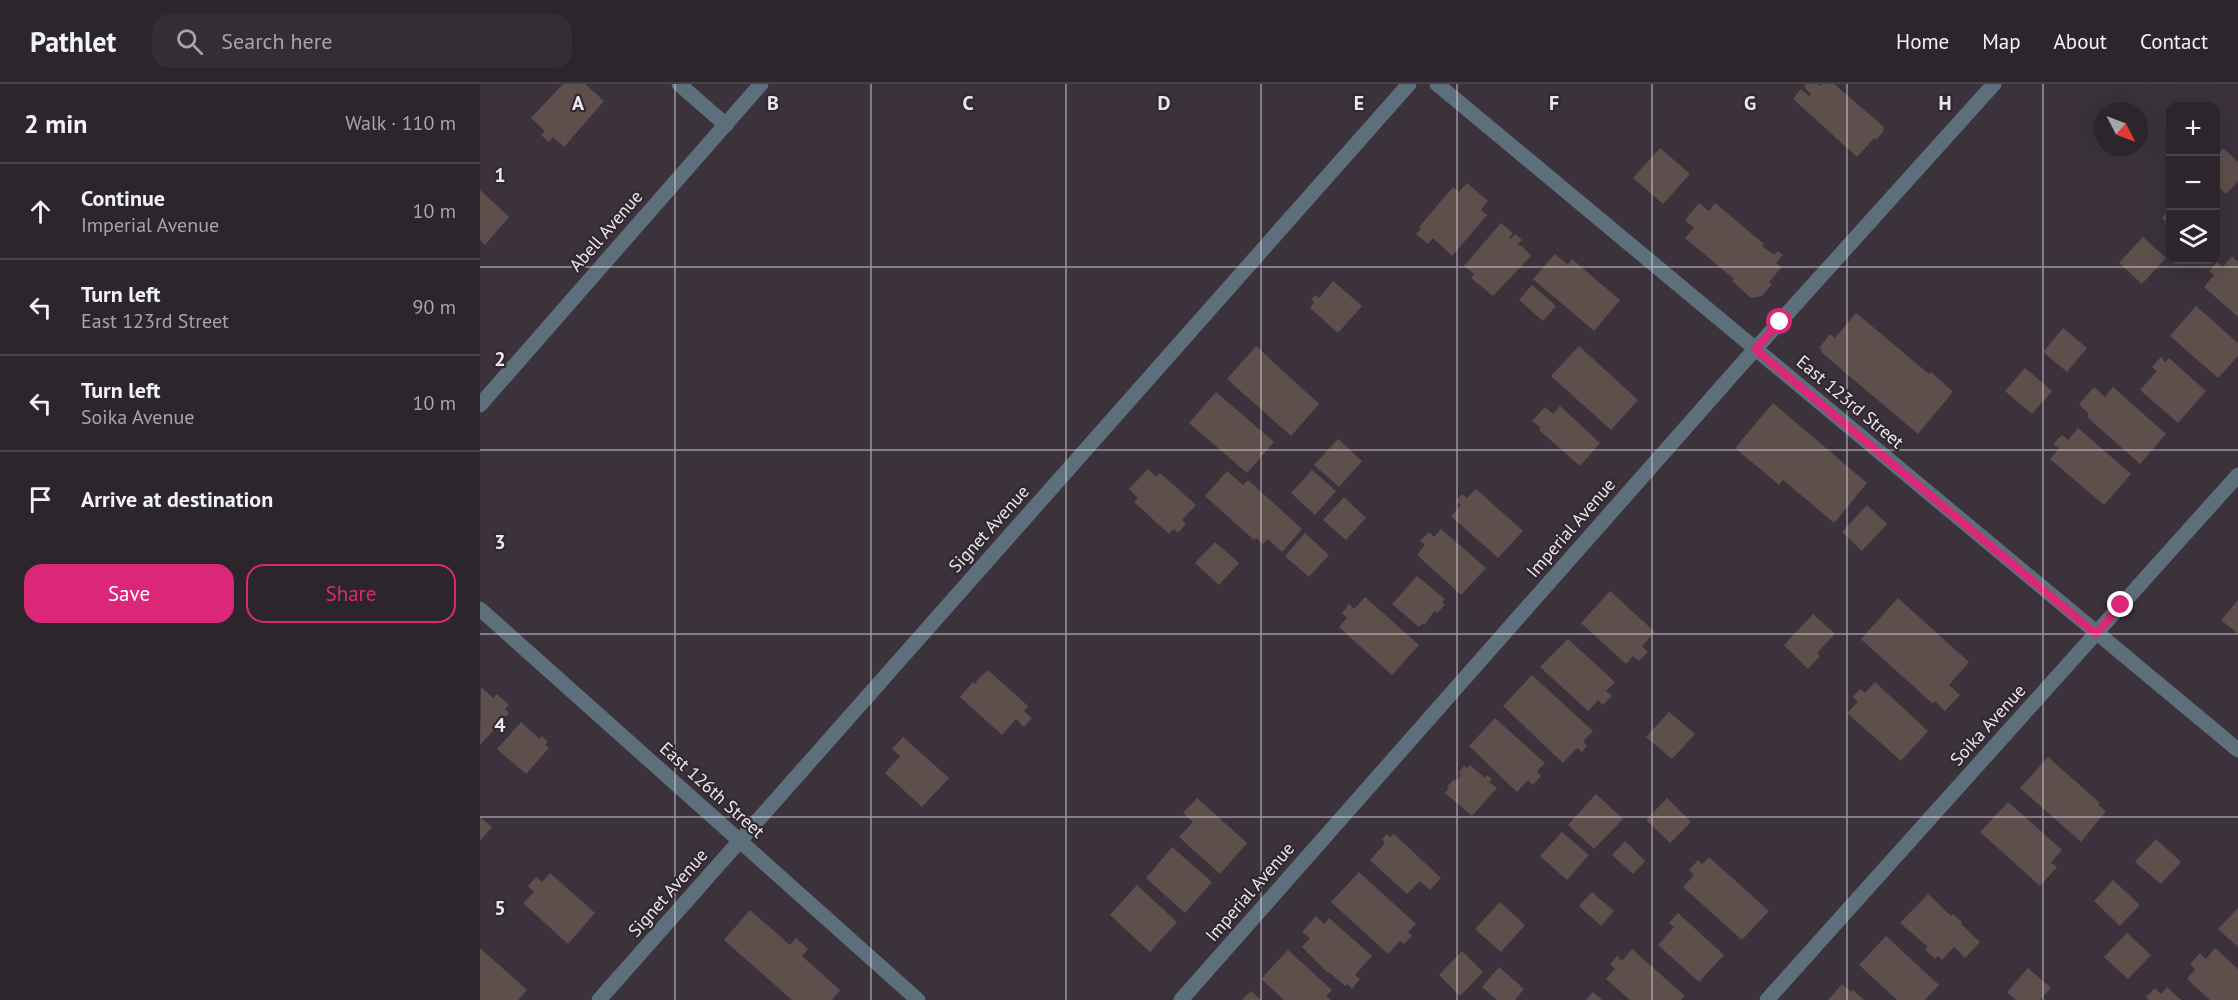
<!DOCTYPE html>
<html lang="en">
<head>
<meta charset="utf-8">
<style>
	:root { --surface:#2c262c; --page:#342e34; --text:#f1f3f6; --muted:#a6a5a9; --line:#484348; --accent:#db2777 }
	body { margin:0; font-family:"PT Sans",sans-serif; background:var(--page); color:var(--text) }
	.controls { position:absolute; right:18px; top:18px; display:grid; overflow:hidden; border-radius:12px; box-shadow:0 6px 24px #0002 }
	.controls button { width:54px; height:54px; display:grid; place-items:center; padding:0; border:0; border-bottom:2px solid var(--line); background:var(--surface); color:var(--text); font:30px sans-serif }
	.compass { position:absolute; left:1614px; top:18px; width:54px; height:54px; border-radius:50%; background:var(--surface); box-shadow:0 6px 24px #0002; rotate:132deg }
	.stop { position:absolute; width:18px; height:18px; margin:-14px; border:4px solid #db2777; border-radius:50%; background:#fff }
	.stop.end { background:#db2777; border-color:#fff; box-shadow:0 2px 6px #0008 }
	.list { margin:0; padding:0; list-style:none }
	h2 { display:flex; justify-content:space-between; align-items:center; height:78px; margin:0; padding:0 24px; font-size:26px }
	h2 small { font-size:20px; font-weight:400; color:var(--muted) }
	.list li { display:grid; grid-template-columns:39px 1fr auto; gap:18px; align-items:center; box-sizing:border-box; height:96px; padding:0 24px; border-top:2px solid var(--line) }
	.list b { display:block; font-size:22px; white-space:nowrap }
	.list p { margin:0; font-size:20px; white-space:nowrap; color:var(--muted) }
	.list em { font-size:20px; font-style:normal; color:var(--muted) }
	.actions { display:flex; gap:12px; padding:18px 24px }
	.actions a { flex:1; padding:14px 0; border:2px solid var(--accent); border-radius:18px; text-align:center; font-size:21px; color:var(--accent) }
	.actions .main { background:var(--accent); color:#fff }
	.icon { flex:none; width:33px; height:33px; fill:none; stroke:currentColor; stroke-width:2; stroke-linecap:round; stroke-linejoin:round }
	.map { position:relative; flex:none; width:1758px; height:916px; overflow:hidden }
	header { display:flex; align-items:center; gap:36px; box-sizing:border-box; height:84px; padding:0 30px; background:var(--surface); border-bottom:2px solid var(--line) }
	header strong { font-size:28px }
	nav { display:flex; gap:33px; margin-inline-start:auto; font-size:21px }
	.search { width:420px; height:54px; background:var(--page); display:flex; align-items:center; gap:15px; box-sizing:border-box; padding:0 21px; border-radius:18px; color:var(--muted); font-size:22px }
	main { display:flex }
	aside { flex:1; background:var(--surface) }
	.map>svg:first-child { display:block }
</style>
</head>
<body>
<header>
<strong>Pathlet</strong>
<div class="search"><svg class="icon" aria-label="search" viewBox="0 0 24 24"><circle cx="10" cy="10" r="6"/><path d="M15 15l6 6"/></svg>Search here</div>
<nav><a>Home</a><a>Map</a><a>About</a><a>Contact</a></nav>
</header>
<main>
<aside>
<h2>2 min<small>Walk · 110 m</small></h2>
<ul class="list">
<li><svg class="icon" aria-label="ahead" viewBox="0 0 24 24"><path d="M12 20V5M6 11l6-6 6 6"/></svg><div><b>Continue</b><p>Imperial Avenue</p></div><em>10 m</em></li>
<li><svg class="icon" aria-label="left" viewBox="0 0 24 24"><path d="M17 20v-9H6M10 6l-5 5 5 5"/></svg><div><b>Turn left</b><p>East 123rd Street</p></div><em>90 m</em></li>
<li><svg class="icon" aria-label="left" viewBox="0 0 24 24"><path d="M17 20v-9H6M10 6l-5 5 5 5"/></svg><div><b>Turn left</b><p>Soika Avenue</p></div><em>10 m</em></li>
<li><svg class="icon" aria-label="arrive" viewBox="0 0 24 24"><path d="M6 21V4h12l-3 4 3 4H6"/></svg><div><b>Arrive at destination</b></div></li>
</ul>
<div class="actions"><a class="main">Save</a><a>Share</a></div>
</aside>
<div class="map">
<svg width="1758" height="916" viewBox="0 0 1758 916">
	<rect width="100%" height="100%" fill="#3b323b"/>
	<path fill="#5e4f4d" d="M 83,0 L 105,0 L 124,17 L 84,63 L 73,53 L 69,58 L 61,51 L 65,47 L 51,34 Z
		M 1326,0 L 1337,0 L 1340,2 L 1341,0 L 1354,0 L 1404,43 L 1403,48 L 1396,56 L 1394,54 L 1377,73 L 1313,15 L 1321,5 L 1329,12 L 1331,10 L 1324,3 Z
		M 1180,64 L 1210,90 L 1183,120 L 1153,94 Z
		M 1743,64 L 1758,78 L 1758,97 L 1746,110 L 1736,101 L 1736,73 Z
		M 987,99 L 1008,117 L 1001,126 L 1007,131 L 972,172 L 953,154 L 948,160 L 936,150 L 941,144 L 939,143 L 973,103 L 979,108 Z
		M 0,106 L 29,133 L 5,161 L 0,156 Z
		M 1219,119 L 1229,127 L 1235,119 L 1284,160 L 1282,162 L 1294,171 L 1298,167 L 1303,171 L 1296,179 L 1302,183 L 1289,198 L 1292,200 L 1282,212 L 1271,214 L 1252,197 L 1254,195 L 1205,154 L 1214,144 L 1205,136 Z
		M 1690,125 L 1690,142 L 1682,134 Z
		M 1021,139 L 1033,149 L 1029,154 L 1031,155 L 1035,150 L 1042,156 L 1037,161 L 1042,162 L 1051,172 L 1013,212 L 991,194 L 994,190 L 984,182 Z
		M 1663,153 L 1686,174 L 1662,200 L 1639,179 Z
		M 1075,170 L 1088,181 L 1092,175 L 1140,216 L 1114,247 L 1053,195 Z
		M 1752,172 L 1758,178 L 1758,233 L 1724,203 L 1734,191 L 1729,187 L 1737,178 L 1743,183 Z
		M 853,197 L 882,222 L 858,249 L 830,224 L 834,218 L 831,215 L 836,211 L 839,214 Z
		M 1052,201 L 1076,222 L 1063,237 L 1039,216 Z
		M 1716,222 L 1758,259 L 1758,272 L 1738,294 L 1690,252 Z
		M 1376,229 L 1449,290 L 1451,288 L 1473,308 L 1438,350 L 1341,268 L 1342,266 L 1339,264 L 1350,250 L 1355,254 Z
		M 1583,244 L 1607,264 L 1587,288 L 1563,268 Z
		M 776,262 L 839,320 L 811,352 L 747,295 Z
		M 1099,262 L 1158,316 L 1131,346 L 1071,292 Z
		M 1681,273 L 1685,278 L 1689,274 L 1726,307 L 1698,339 L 1660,306 L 1677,287 L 1672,283 Z
		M 1545,284 L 1572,307 L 1552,330 L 1525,307 Z
		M 1614,303 L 1625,313 L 1633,303 L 1686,350 L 1660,380 L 1607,333 L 1609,330 L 1599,320 Z
		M 736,308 L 794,358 L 767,389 L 709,339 Z
		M 1293,319 L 1387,399 L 1354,439 L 1303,396 L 1299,401 L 1255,364 Z
		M 1080,322 L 1120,359 L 1100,382 L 1059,346 L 1061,344 L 1052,337 L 1065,323 L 1073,330 Z
		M 1598,344 L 1651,390 L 1624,421 L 1570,375 L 1579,364 L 1573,360 L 1582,351 L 1588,356 Z
		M 858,355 L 882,377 L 859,403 L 834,381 Z
		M 668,385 L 676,393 L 680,389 L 716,421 L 702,436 L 706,440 L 698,449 L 694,445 L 689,450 L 654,418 L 658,414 L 649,405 Z
		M 832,386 L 856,407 L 835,431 L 811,409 Z
		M 747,387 L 763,401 L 768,396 L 822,445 L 802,468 L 788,455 L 783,460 L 776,454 L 774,456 L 725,412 Z
		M 996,405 L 1043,447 L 1018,474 L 971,432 L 981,421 L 976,417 L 982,410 L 987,414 Z
		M 864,413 L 886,434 L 866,456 L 843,436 Z
		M 1387,421 L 1407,440 L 1382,467 L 1362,448 Z
		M 961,445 L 1006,484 L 981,511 L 937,471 L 945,461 L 940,457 L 949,448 L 954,453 Z
		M 825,449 L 849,471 L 829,493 L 805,472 Z
		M 735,458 L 759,479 L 739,501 L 715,479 Z
		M 937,492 L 965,515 L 962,518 L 965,521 L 957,529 L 954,527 L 945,541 L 943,539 L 939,543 L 912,520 Z
		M 1130,507 L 1175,548 L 1162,562 L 1168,568 L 1159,577 L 1153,572 L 1146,580 L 1101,539 Z
		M 885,513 L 939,561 L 912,591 L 859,543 L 867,534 L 862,529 L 869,520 L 874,525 Z
		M 1418,514 L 1489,578 L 1469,601 L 1480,611 L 1465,627 L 1455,617 L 1453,620 L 1381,555 Z
		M 1758,516 L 1758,550 L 1741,536 Z
		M 1333,530 L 1355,550 L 1337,569 L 1340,572 L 1328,585 L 1304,561 Z
		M 1088,555 L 1135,598 L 1126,607 L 1132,612 L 1123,621 L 1118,616 L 1108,627 L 1060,583 Z
		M 508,586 L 548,622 L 544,627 L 552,634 L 544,643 L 536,635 L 522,651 L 480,613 L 493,598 L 496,600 L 497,596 Z
		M 1052,591 L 1113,647 L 1103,657 L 1107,662 L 1102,668 L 1097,664 L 1083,679 L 1023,622 Z
		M 1395,598 L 1448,647 L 1421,677 L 1367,629 L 1378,618 L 1373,613 L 1380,605 L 1385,609 Z
		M 1,603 L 13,614 L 17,610 L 29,621 L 25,625 L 29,629 L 0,661 Z
		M 1189,628 L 1215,650 L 1192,675 L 1166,653 Z
		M 1015,634 L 1065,679 L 1057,687 L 1061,692 L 1053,701 L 1048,696 L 1037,708 L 989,662 Z
		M 41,638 L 60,655 L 62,652 L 68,658 L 65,661 L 69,664 L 46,690 L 17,665 Z
		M 423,653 L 469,694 L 442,723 L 405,689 L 420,672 L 412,665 Z
		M 1568,673 L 1620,719 L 1618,721 L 1626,727 L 1601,758 L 1540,704 Z
		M 990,681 L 1005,694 L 1007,691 L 1012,695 L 1009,698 L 1017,704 L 992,732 L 965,709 L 969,704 L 967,703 L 974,695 L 976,697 L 981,691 L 978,689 L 984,682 L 987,684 Z
		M 1116,710 L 1143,735 L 1114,765 L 1088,741 Z
		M 717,714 L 767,759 L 740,790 L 699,753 L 713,738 L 703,729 Z
		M 1187,714 L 1211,738 L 1190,759 L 1166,736 Z
		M 1528,718 L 1582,766 L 1571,779 L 1577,783 L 1560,802 L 1500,748 Z
		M 0,733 L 12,743 L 0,757 Z
		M 1082,748 L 1109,771 L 1087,796 L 1060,772 Z
		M 907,750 L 910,753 L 914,750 L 961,794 L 950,806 L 940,797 L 927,810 L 890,776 L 905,759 L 902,755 Z
		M 1676,755 L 1701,778 L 1681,800 L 1655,778 Z
		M 1145,757 L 1165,777 L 1153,790 L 1132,771 Z
		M 692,763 L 732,798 L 705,829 L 666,794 Z
		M 1229,773 L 1289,827 L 1262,856 L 1203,803 L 1214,791 L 1209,786 L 1218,776 L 1222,780 Z
		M 879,788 L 936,840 L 928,848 L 932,852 L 924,860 L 920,857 L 908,870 L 851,818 Z
		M 70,789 L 115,829 L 88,860 L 43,819 L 54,808 L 48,802 L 56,793 L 62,798 Z
		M 1633,796 L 1660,821 L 1640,842 L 1614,817 Z
		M 657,801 L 697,838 L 670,868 L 630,831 Z
		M 1112,808 L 1134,827 L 1121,842 L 1099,822 Z
		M 1448,810 L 1471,832 L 1473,830 L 1482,838 L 1481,840 L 1500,858 L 1485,874 L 1474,863 L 1462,876 L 1458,872 L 1455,875 L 1445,865 L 1448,863 L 1420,839 Z
		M 1020,818 L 1045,841 L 1021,868 L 995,845 Z
		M 1758,824 L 1758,863 L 1738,845 Z
		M 270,826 L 310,861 L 316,854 L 328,865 L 322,872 L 360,906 L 352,916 L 312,916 L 244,856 Z
		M 1198,829 L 1244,871 L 1219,898 L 1178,861 L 1194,843 L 1189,839 Z
		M 836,832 L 844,840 L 849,834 L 892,872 L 875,891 L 880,895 L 872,905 L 867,900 L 865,902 L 849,888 L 848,889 L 822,863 L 830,854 L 822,848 Z
		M 1647,849 L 1671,871 L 1648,895 L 1624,873 Z
		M 1406,852 L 1459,901 L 1445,916 L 1417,916 L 1379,881 Z
		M 0,864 L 47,906 L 38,916 L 0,916 Z
		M 1735,864 L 1758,885 L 1758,916 L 1730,916 L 1707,895 L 1715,885 L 1710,880 L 1720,869 L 1726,875 Z
		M 1152,865 L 1205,912 L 1201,916 L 1150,916 L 1126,895 L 1135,885 L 1130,880 L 1137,872 L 1142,877 Z
		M 808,866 L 852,906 L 846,912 L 851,916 L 804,916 L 781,895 Z
		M 982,867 L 1003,888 L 980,912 L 959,891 Z
		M 1019,883 L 1044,905 L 1035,916 L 1017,916 L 1002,903 Z
		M 1548,884 L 1571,904 L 1560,916 L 1536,916 L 1527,908 Z
		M 1362,900 L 1371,908 L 1373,906 L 1384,916 L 1348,916 Z
		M 1687,903 L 1701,916 L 1669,916 L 1666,913 L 1675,904 L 1681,910 Z
		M 771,907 L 781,916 L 762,916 Z
		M 1113,908 L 1122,916 L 1106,916 Z"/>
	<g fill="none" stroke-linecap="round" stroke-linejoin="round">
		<path stroke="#5e6f7c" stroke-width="15" d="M 199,0 L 246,41
			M 957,0 L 1758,666
			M 0,321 L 281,0
			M 0,525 L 438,916
			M 119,916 L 929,0
			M 701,916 L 1260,282 L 1514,0
			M 1287,916 L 1758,391"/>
	</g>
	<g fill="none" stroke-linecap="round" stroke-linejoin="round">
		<path stroke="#db2777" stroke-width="8" d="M 1300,238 L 1275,265 L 1616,550 L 1641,521"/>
	</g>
	<path fill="none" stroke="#eee8ed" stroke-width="1.5" stroke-opacity="0.55" d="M 195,0 L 195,916M 391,0 L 391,916M 586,0 L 586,916M 781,0 L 781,916M 977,0 L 977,916M 1172,0 L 1172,916M 1367,0 L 1367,916M 1563,0 L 1563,916M 0,183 L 1758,183M 0,366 L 1758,366M 0,550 L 1758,550M 0,733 L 1758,733"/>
	<g text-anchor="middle" stroke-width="4.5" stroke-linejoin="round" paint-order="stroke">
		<g font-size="18" fill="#eee8ed" stroke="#312831">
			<text transform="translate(126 147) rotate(-49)" y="6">Abell Avenue</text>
			<text transform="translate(1370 318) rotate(40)" y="6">East 123rd Street</text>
			<text transform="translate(1091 444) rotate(-49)" y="6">Imperial Avenue</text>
			<text transform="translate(509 445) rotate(-48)" y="6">Signet Avenue</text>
			<text transform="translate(1508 641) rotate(-48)" y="6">Soika Avenue</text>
			<text transform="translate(232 706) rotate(42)" y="6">East 126th Street</text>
			<text transform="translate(770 808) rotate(-49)" y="6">Imperial Avenue</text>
			<text transform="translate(188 809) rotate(-49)" y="6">Signet Avenue</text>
		</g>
	</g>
	<g font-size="20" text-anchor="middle" font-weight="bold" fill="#eee8ed" stroke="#312831" stroke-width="4.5" stroke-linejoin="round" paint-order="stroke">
		<text x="98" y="26">A</text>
		<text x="293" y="26">B</text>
		<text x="488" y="26">C</text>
		<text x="684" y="26">D</text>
		<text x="879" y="26">E</text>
		<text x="1074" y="26">F</text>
		<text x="1270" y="26">G</text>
		<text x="1465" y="26">H</text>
		<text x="20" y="98">1</text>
		<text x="20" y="282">2</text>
		<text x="20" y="465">3</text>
		<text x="20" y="648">4</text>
		<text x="20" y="831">5</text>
	</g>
</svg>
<div class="controls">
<button>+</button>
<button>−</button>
<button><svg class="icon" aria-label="layers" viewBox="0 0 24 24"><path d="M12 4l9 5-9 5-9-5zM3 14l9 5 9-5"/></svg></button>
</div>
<svg class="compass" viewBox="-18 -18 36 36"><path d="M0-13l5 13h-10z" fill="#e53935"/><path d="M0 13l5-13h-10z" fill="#a6a5a9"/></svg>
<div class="stop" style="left:1300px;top:238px"></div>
<div class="stop end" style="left:1641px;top:521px"></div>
</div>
</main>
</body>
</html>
